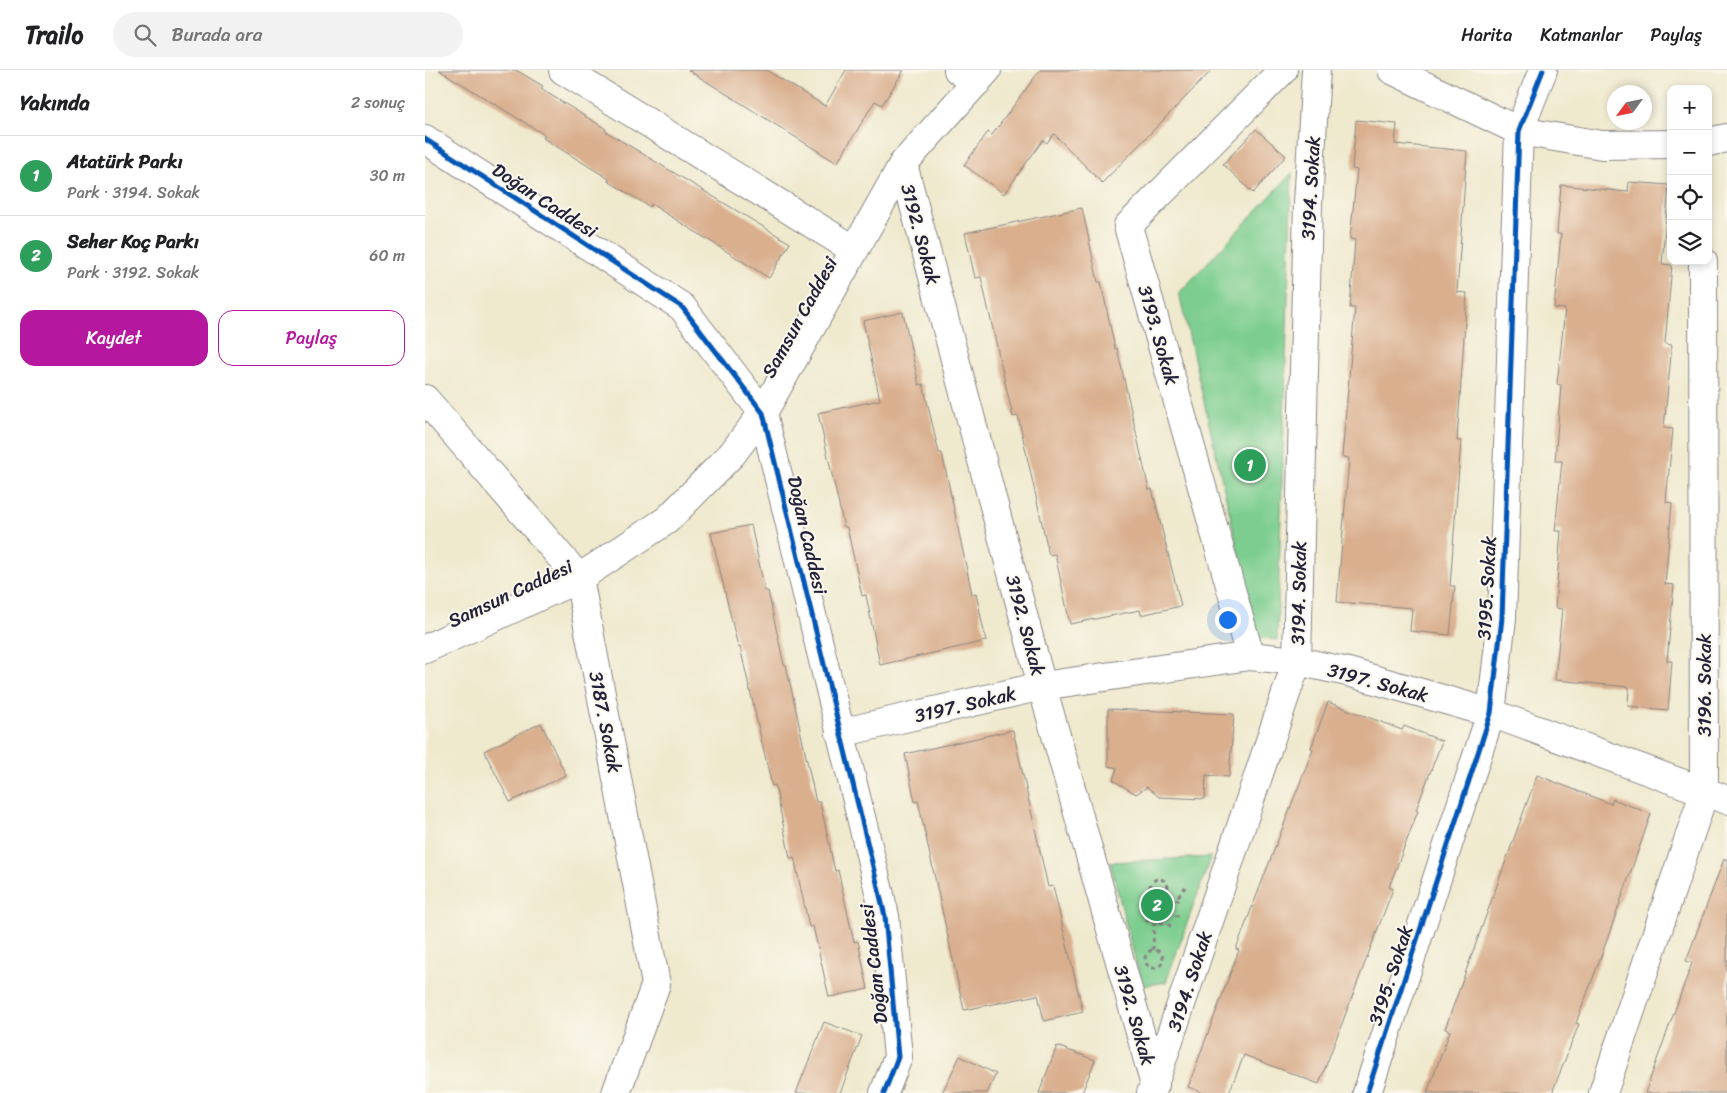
<!DOCTYPE html>
<html lang="tr">
<head>
<meta charset="utf-8">
<style>
	:root { --surface:#fff; --page:#f2f2f2; --text:#202124; --muted:#757577; --line:#e0e0e0; --accent:#b5179e }
	body { margin:0; font-family:Sriracha,sans-serif; background:var(--page); color:var(--text) }
	.controls { position:absolute; right:15px; top:15px; display:grid; overflow:hidden; border-radius:10px; box-shadow:0 2px 8px #0003 }
	.controls button { width:45px; height:45px; display:grid; place-items:center; padding:0; border:0; border-bottom:1px solid var(--line); background:var(--surface); color:var(--text); font:25px sans-serif }
	.compass { position:absolute; left:1182px; top:15px; width:45px; height:45px; border-radius:50%; background:var(--surface); box-shadow:0 2px 8px #0003; rotate:237deg }
	.you { position:absolute; left:802px; top:549px; width:18px; height:18px; margin:-12px; border:4px solid #fff; border-radius:50%; background:#1a73e8; box-shadow:0 0 0 8px #1a73e833 }
	.badge { display:grid; place-items:center; width:32px; height:32px; border-radius:50%; background:var(--accent); color:#fff; font-size:16px; font-weight:700 }
	.pin { position:absolute; translate:-50% -50%; border:2px solid #fff; box-shadow:0 1px 5px #0006 }
	.list { margin:0; padding:0; list-style:none }
	h2 { display:flex; justify-content:space-between; align-items:center; height:65px; margin:0; padding:0 20px; font-size:21px }
	h2 small { font-size:16px; font-weight:400; color:var(--muted) }
	.list li { display:grid; grid-template-columns:32px 1fr auto; gap:15px; align-items:center; box-sizing:border-box; height:80px; padding:0 20px; border-top:1px solid var(--line) }
	.list b { display:block; font-size:19px; white-space:nowrap }
	.list p { margin:0; font-size:16px; white-space:nowrap; color:var(--muted) }
	.list em { font-size:16px; font-style:normal; color:var(--muted) }
	.actions { display:flex; gap:10px; padding:15px 20px }
	.actions a { flex:1; padding:11px 0; border:1px solid var(--accent); border-radius:15px; text-align:center; font-size:18px; color:var(--accent) }
	.actions .main { background:var(--accent); color:#fff }
	.icon { flex:none; width:28px; height:28px; fill:none; stroke:currentColor; stroke-width:2; stroke-linecap:round; stroke-linejoin:round }
	.map { position:relative; flex:none; width:1302px; height:1023px; overflow:hidden }
	header { display:flex; align-items:center; gap:30px; box-sizing:border-box; height:70px; padding:0 25px; background:var(--surface); border-bottom:1px solid var(--line) }
	header strong { font-size:24px }
	nav { display:flex; gap:28px; margin-inline-start:auto; font-size:18px }
	.search { width:350px; height:45px; background:var(--page); display:flex; align-items:center; gap:12px; box-sizing:border-box; padding:0 18px; border-radius:28px; color:var(--muted); font-size:19px }
	main { display:flex }
	aside { flex:1; background:var(--surface) }
	.map>svg:first-child { display:block }
</style>
</head>
<body>
<header>
<strong>Trailo</strong>
<div class="search"><svg class="icon" aria-label="search" viewBox="0 0 24 24"><circle cx="10" cy="10" r="6"/><path d="M15 15l6 6"/></svg>Burada ara</div>
<nav><a>Harita</a><a>Katmanlar</a><a>Paylaş</a></nav>
</header>
<main>
<aside>
<h2>Yakında<small>2 sonuç</small></h2>
<ul class="list">
<li><span class="badge" style="background:#2e9e5b">1</span><div><b>Atatürk Parkı</b><p>Park · 3194. Sokak</p></div><em>30 m</em></li>
<li><span class="badge" style="background:#2e9e5b">2</span><div><b>Seher Koç Parkı</b><p>Park · 3192. Sokak</p></div><em>60 m</em></li>
</ul>
<div class="actions"><a class="main">Kaydet</a><a>Paylaş</a></div>
</aside>
<div class="map">
<svg width="1302" height="1023" viewBox="0 0 1302 1023">
	<rect width="100%" height="100%" fill="#fbf7ec"/>
	<filter id="ink" filterUnits="userSpaceOnUse"><feTurbulence type="fractalNoise" baseFrequency=".02" numOctaves="2"/><feDisplacementMap in="SourceGraphic" scale="10" xChannelSelector="R" yChannelSelector="G"/><feConvolveMatrix kernelMatrix="1 2 1 2 8 2 1 2 1" color-interpolation-filters="sRGB"/></filter>
	<filter id="wash" filterUnits="userSpaceOnUse"><feTurbulence type="fractalNoise" baseFrequency=".0096" numOctaves="4" result="noise"/><feDisplacementMap in="SourceGraphic" scale="20" xChannelSelector="R" yChannelSelector="G"/><feGaussianBlur stdDeviation="1.12" result="paint"/><feColorMatrix in="noise" values="0 0 0 0 0 0 0 0 0 0 0 0 0 0 0 0 0 1.4 0 .05"/><feComposite in="paint" operator="in"/></filter>
	<g filter="url(#wash)">
		<rect width="100%" height="100%" fill="#efe9ce"/>
		<path fill="#7bcd8e" stroke="#4e7864" d="M 867,103 L 865,165 L 852,570 L 833,567 L 754,223 Z
			M 786,787 L 741,912 L 717,916 L 685,792 Z"/>
		<g id="blocks">
			<path fill="#d9af8e" d="M 14,0 L 91,0 L 118,16 L 116,19 L 181,59 L 180,61 L 365,173 L 344,208 L 226,134 L 225,137 L 183,111 L 184,109 L 118,68 L 120,65 Z
				M 263,0 L 341,0 L 400,36 L 421,0 L 479,0 L 457,35 L 450,31 L 412,93 Z
				M 615,0 L 787,0 L 677,113 L 629,64 L 622,73 L 618,70 L 579,124 L 539,95 L 563,62 L 567,65 Z
				M 931,50 L 972,54 L 970,74 L 1042,81 L 1032,222 L 1042,223 L 1032,371 L 1036,371 L 1025,516 L 1030,516 L 1025,565 L 985,561 L 987,538 L 912,532 L 924,388 L 917,387 L 930,238 L 925,238 L 930,170 L 925,169 L 932,100 L 927,99 Z
				M 831,59 L 861,86 L 828,123 L 798,94 Z
				M 1204,112 L 1244,115 L 1237,194 L 1247,195 L 1240,274 L 1247,275 L 1239,358 L 1248,359 L 1241,432 L 1247,433 L 1240,514 L 1249,515 L 1242,591 L 1247,591 L 1243,640 L 1203,636 L 1204,617 L 1130,610 L 1137,539 L 1130,538 L 1136,461 L 1130,461 L 1137,391 L 1130,391 L 1136,315 L 1132,314 L 1140,239 L 1129,238 L 1136,164 L 1132,164 L 1136,115 L 1203,122 Z
				M 657,138 L 673,212 L 676,212 L 690,279 L 692,278 L 724,420 L 727,419 L 756,536 L 716,545 L 715,540 L 645,554 L 630,484 L 624,485 L 593,346 L 588,347 L 556,207 L 550,208 L 540,163 Z
				M 478,242 L 494,315 L 498,314 L 514,383 L 517,383 L 547,524 L 551,523 L 561,571 L 455,595 L 441,525 L 437,526 L 422,457 L 419,457 L 393,343 L 455,330 L 438,251 Z
				M 326,455 L 340,521 L 343,521 L 359,595 L 361,595 L 391,732 L 395,732 L 410,801 L 413,800 L 429,872 L 433,871 L 443,919 L 404,927 L 388,856 L 384,857 L 369,787 L 365,788 L 350,715 L 347,716 L 315,577 L 313,577 L 286,463 Z
				M 903,632 L 977,660 L 979,656 L 1017,671 L 991,740 L 993,741 L 964,817 L 968,819 L 894,1014 L 819,985 L 804,1023 L 779,1023 L 763,1017 L 814,880 L 811,879 L 888,679 L 886,678 Z
				M 683,639 L 809,644 L 804,707 L 781,705 L 780,729 L 734,727 L 722,717 L 711,724 L 688,710 L 692,698 L 683,696 Z
				M 116,653 L 141,705 L 85,732 L 59,681 Z
				M 588,660 L 623,817 L 628,816 L 658,942 L 619,951 L 613,925 L 539,940 L 493,731 L 490,732 L 480,684 Z
				M 1112,705 L 1186,734 L 1188,729 L 1226,744 L 1177,884 L 1151,953 L 1154,954 L 1127,1023 L 1002,1023 L 1025,961 L 1020,959 Z
				M 1299,789 L 1302,789 L 1302,1023 L 1220,1023 L 1267,893 L 1261,891 Z
				M 399,952 L 437,966 L 415,1023 L 371,1023 Z
				M 632,976 L 670,990 L 657,1023 L 614,1023 Z
				M 535,986 L 571,1004 L 562,1023 L 517,1023 Z"/>
		</g>
	</g>
	<g filter="url(#ink)">
		<use href="#blocks" fill-opacity="0" stroke="#888684" stroke-width="1"/>
		<g fill="none" stroke-linecap="round" stroke-linejoin="round">
			<g stroke="#888684" stroke-width="30">
				<path id="street" d="M 138,0 L 428,179
					M 533,0 L 552,12
					M 478,94 L 617,616 L 730,1015
					M 0,329 L 154,508 L 231,914 L 191,1023
					M 825,586 L 703,156 L 858,0
					M 415,663 L 617,616 L 825,586 L 872,591 L 923,602 L 1066,643 L 1302,730
					M 726,1023 L 872,591 L 883,134 L 891,0
					M 942,1023 L 1066,643 L 1077,548 L 1094,61 L 1118,0
					M 1178,1023 L 1279,723 L 1278,191"/>
			</g>
			<g stroke="#888684" stroke-width="30">
				<path id="secondary" d="M 967,0 L 1094,61 L 1177,75 L 1246,74
					M 0,69 L 257,237 L 338,343 L 460,846 L 473,987 L 459,1023
					M 1283,72 L 1302,68
					M 0,579 L 154,508 L 242,450 L 307,384 L 338,343 L 478,94 L 562,0"/>
			</g>
			<path stroke="#888684" stroke-width="3" stroke-dasharray="4 4" stroke-linecap="butt" d="M725 818a9 9 0 1 1 18 0a9 9 0 1 1-18 0Z
				M 751,829 L 758,832
				M720 845a9 9 0 1 1 18 0a9 9 0 1 1-18 0Z
				M 734,837 L 734,827
				M 754,846 L 746,845 L 743,840 L 746,831 L 751,829 L 761,816
				M 735,852 L 749,857
				M 728,880 L 729,854
				M720 889a9 9 0 1 1 18 0a9 9 0 1 1-18 0Z"/>
			<use href="#street" stroke="#fff" stroke-width="28"/>
			<use href="#secondary" stroke="#fff" stroke-width="28"/>
			<g stroke="#fbf7ec" stroke-width="8">
				<path id="cycleway" d="M 0,69 L 257,237 L 338,343 L 460,846 L 473,987 L 459,1023
					M 942,1023 L 1066,643 L 1077,548 L 1094,61 L 1118,0"/>
			</g>
			<use href="#cycleway" stroke="#0057b8" stroke-width="5"/>
		</g>
	</g>
	<g text-anchor="middle" stroke-width="4" stroke-linejoin="round" paint-order="stroke">
		<g font-size="19" fill="#22223b" stroke="#fbf7ec">
			<text transform="translate(885 118) rotate(-87)" y="7">3194. Sokak</text>
			<text transform="translate(120 130) rotate(33)" y="7">Doğan Caddesi</text>
			<text transform="translate(496 164) rotate(75)" y="7">3192. Sokak</text>
			<text transform="translate(374 247) rotate(-61)" y="7">Samsun Caddesi</text>
			<text transform="translate(734 265) rotate(74)" y="7">3193. Sokak</text>
			<text transform="translate(383 465) rotate(77)" y="7">Doğan Caddesi</text>
			<text transform="translate(1061 518) rotate(-87)" y="7">3195. Sokak</text>
			<text transform="translate(85 523) rotate(-25)" y="7">Samsun Caddesi</text>
			<text transform="translate(873 523) rotate(-89)" y="7">3194. Sokak</text>
			<text transform="translate(601 555) rotate(75)" y="7">3192. Sokak</text>
			<text transform="translate(953 612) rotate(15)" y="7">3197. Sokak</text>
			<text transform="translate(1279 615) rotate(-90)" y="7">3196. Sokak</text>
			<text transform="translate(540 634) rotate(-13)" y="7">3197. Sokak</text>
			<text transform="translate(181 652) rotate(79)" y="7">3187. Sokak</text>
			<text transform="translate(448 894) rotate(-97)" y="7">Doğan Caddesi</text>
			<text transform="translate(965 905) rotate(-72)" y="7">3195. Sokak</text>
			<text transform="translate(764 911) rotate(-72)" y="7">3194. Sokak</text>
			<text transform="translate(710 945) rotate(74)" y="7">3192. Sokak</text>
		</g>
	</g>
</svg>
<div class="controls">
<button>+</button>
<button>−</button>
<button><svg class="icon" aria-label="locate" viewBox="0 0 24 24"><circle cx="12" cy="12" r="6"/><path d="M12 2v4M12 18v4M2 12h4M18 12h4"/></svg></button>
<button><svg class="icon" aria-label="layers" viewBox="0 0 24 24"><path d="M12 4l9 5-9 5-9-5zM3 14l9 5 9-5"/></svg></button>
</div>
<svg class="compass" viewBox="-18 -18 36 36"><path d="M0-13l5 13h-10z" fill="#e53935"/><path d="M0 13l5-13h-10z" fill="#757577"/></svg>
<div class="you"></div>
<div class="pin badge" style="left:825px;top:395px;background:#2e9e5b">1</div>
<div class="pin badge" style="left:732px;top:835px;background:#2e9e5b">2</div>
</div>
</main>
</body>
</html>
